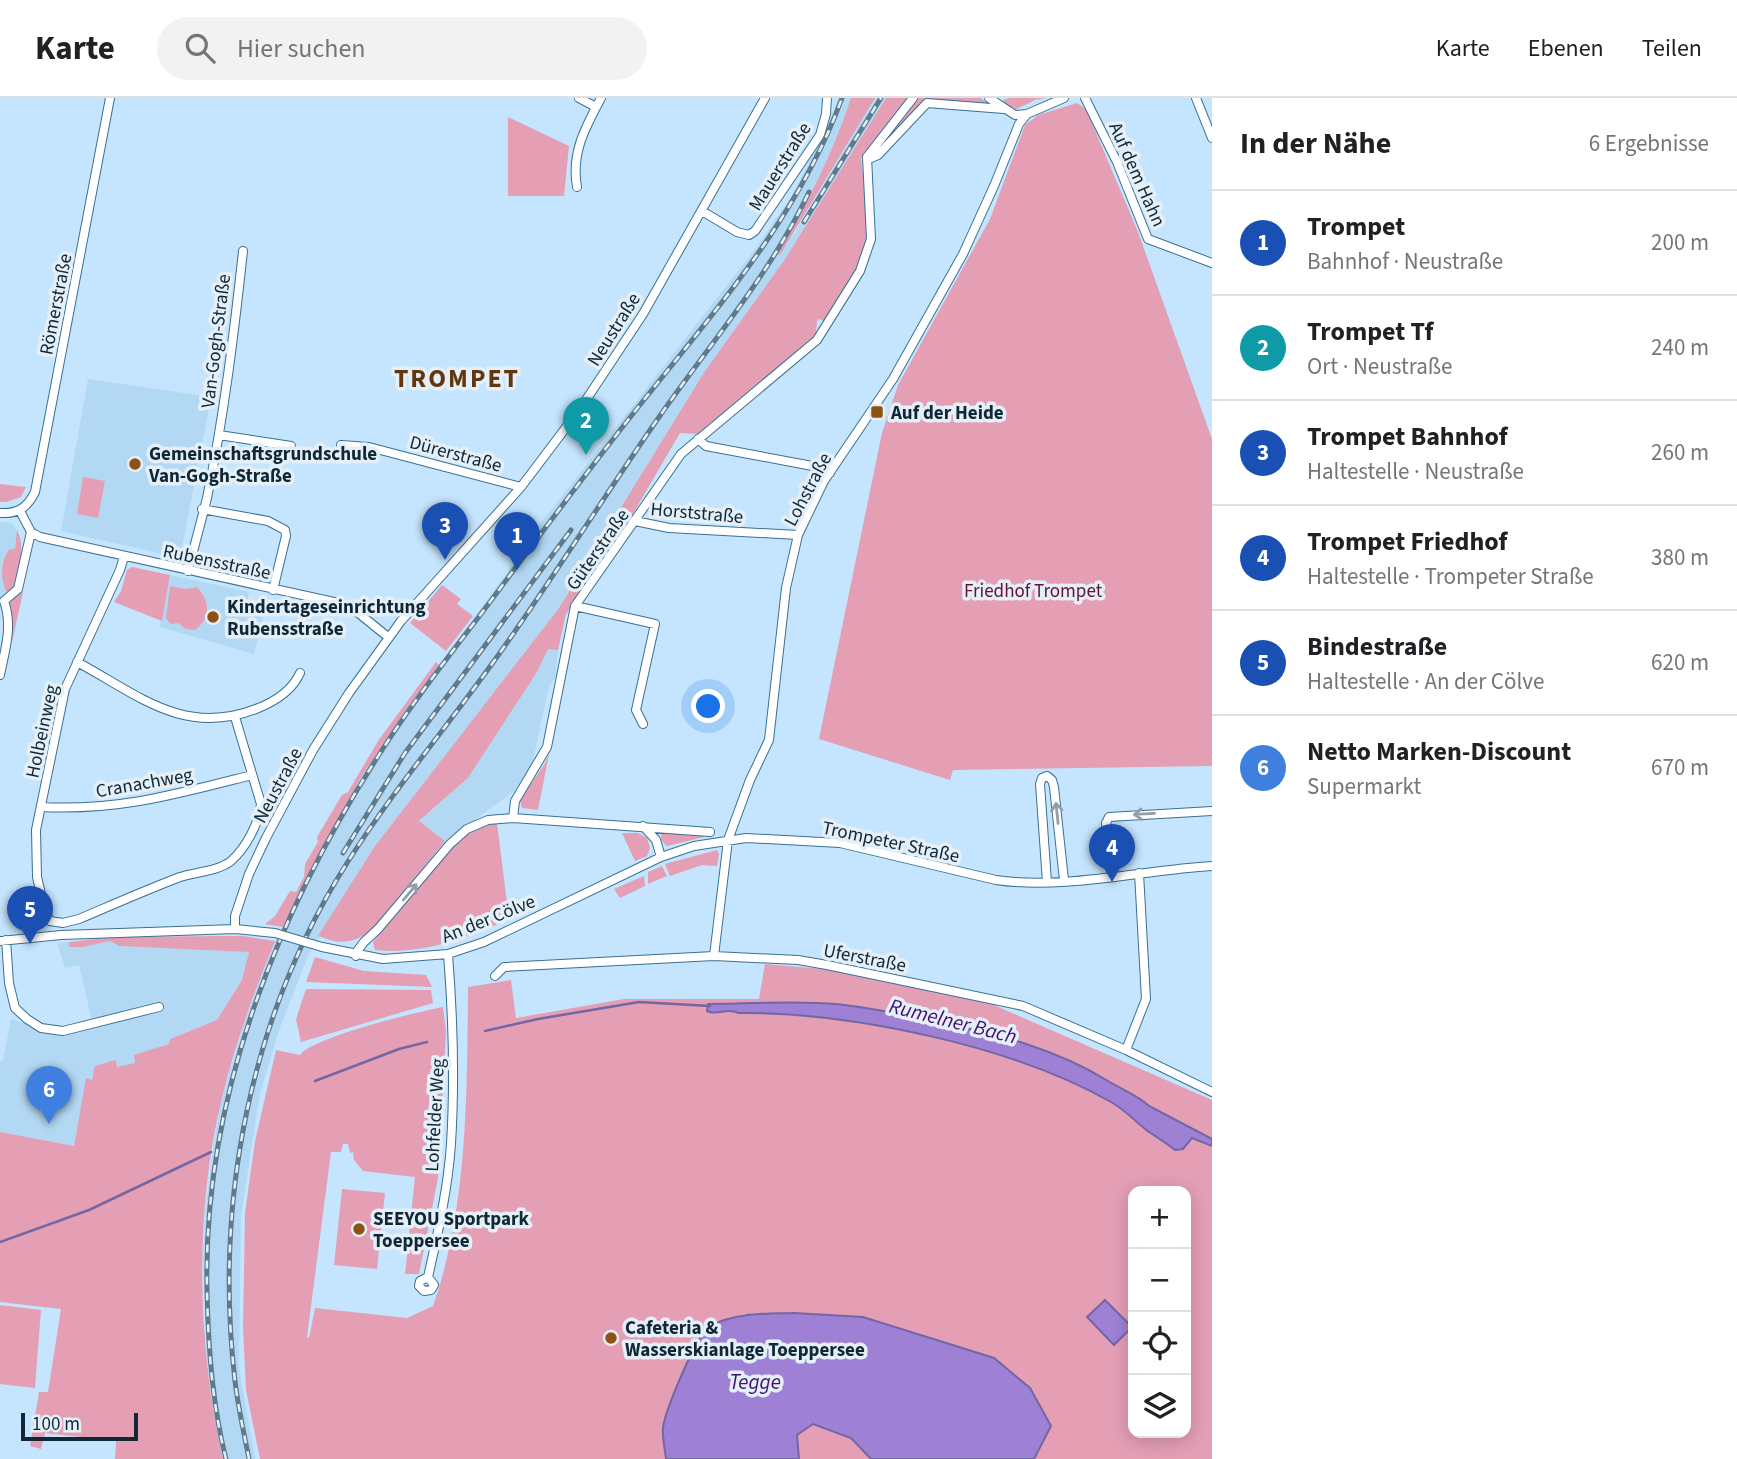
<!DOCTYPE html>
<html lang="de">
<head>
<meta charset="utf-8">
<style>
	:root { --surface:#fff; --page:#f2f2f2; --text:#202124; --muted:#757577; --line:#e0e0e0; --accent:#d93025 }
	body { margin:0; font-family:"Source Sans 3",sans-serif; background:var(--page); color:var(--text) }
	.controls { position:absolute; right:21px; bottom:21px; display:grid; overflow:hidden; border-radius:14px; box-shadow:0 4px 18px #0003 }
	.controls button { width:63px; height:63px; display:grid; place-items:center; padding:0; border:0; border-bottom:2px solid var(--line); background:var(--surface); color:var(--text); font:35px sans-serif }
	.scale { position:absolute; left:21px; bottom:18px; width:117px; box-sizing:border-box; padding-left:7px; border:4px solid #102736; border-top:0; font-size:19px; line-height:24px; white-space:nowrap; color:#102736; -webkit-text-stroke:5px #e4eff7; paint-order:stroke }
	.you { position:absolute; left:709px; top:609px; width:24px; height:24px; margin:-18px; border:5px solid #fff; border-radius:50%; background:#1a73e8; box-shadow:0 0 0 10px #1a73e833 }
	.badge { display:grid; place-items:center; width:46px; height:46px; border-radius:50%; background:var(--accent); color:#fff; font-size:23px; font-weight:700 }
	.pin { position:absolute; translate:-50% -58px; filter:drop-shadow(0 2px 4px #0008) }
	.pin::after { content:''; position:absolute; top:37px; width:24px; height:21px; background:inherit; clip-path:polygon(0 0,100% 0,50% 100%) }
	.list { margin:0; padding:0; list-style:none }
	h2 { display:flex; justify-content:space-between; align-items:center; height:91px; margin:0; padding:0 28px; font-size:30px }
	h2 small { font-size:23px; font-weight:400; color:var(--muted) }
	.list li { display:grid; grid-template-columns:46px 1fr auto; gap:21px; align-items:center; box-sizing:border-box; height:105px; padding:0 28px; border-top:2px solid var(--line) }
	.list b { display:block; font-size:26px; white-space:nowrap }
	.list p { margin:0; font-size:23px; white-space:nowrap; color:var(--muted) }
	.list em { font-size:23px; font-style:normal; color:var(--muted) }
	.icon { flex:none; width:38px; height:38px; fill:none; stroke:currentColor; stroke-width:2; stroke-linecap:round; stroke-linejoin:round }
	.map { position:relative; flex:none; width:1212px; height:1361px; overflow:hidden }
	header { display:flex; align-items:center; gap:42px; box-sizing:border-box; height:98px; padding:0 35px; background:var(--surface); border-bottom:2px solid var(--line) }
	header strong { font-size:33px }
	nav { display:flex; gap:38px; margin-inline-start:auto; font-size:24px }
	.search { width:490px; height:63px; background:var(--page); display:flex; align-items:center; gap:18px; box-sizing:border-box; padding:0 24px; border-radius:38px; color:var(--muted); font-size:26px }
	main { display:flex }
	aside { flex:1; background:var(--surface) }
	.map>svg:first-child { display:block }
</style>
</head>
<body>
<header>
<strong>Karte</strong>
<div class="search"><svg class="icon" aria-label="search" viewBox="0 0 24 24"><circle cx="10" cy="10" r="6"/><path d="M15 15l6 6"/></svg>Hier suchen</div>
<nav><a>Karte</a><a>Ebenen</a><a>Teilen</a></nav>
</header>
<main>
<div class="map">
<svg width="1212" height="1361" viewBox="0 0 1212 1361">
	<rect width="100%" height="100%" fill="#c4e5fd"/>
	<path fill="#b3d8f3" d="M 839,0 L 851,0 L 845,19 L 817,85 L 779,157 L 795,135 L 875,0 L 886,0 L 785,161 L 705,273 L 559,510 L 375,748 L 309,856 L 279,932 L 260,996 L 241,1117 L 239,1269 L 255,1361 L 223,1361 L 213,1319 L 206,1257 L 203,1159 L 206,1106 L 214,1044 L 222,1000 L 245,922 L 275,843 L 326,743 L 382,645 L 505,477 L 526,444 L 753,154 L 793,96 L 826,30 Z
		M 88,281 L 211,299 L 180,460 L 61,433 Z
		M 0,424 L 12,425 L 17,432 L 18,440 L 11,488 L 0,501 Z
		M 170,477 L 249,494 L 247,505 L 254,506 L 253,513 L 264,515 L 254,556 L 160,529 Z
		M 548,551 L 558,552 L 555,580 L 549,588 L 532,667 L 513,694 L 445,743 L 419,724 L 468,680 L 537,574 Z
		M 111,843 L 119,848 L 249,853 L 242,882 L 217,922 L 170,941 L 169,946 L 135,957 L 136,965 L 117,969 L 116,962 L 92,982 L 86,981 L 74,1048 L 0,1034 L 0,963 L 3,963 L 11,921 L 49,934 L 92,923 L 79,867 L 65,870 L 57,845 L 69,844 L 69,849 L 83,849 Z"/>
	<path fill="#e49fb5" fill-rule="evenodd" d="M 851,0 L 875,0 L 780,157 L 778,156 C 807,106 833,55 851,0 Z
		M 886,0 L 908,0 L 861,60 C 864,90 873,128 862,157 C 854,180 837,201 825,223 L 818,221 C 815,228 818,233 814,241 L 727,315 L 698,336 L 680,335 L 627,426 L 566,516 L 558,552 L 548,551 L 537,574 L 468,680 L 419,723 L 445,743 L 373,831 C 352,846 342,847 318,838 L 375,748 L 559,510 L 705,273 L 785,161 Z
		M 918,0 L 981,0 L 989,7 L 926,2 L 873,57 Z
		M 1010,0 L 1046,0 L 1035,2 L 1017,11 L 1005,6 L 1003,2 Z
		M 1077,5 L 1086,11 L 1138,134 L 1212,341 L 1212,668 L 953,672 L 950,682 L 819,641 L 882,335 L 898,287 L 990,121 L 1025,27 L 1038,17 Z
		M 508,19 L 569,48 L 564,98 L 508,98 Z
		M 83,379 L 105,383 L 98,420 L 77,416 Z
		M 0,386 L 26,389 L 21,399 L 6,404 L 0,404 Z
		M 17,432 C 26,449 19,472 14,490 L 7,495 C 0,482 0,462 10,451 L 15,451 Z
		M 132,469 L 170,477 L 162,523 L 114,504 L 121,493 L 127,472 Z
		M 442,487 L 461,501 L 457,506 L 473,518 L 446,553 L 410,525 Z
		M 170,488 L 186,491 L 197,489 C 210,504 212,519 195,532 L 186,531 L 178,525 L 171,526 L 166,520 Z
		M 21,491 L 23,494 L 12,544 L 10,505 Z
		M 436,564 L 439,567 L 403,616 L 360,681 L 283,829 L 265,826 L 275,818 L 290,793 L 296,794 L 304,779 L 305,766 L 318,744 L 317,739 L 342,697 L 348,694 L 378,643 Z
		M 549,656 L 538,712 L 522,710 L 520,702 L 544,667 Z
		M 497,725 L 509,821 C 466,840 424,857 375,852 L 373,844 L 449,753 C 463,739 477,727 497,725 Z
		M 662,734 L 704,737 L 704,739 L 667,748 L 661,742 Z
		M 622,735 L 638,735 L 647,740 L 650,750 L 647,758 L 635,763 Z
		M 717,752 L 719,756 L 717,768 L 702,767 L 670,778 L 665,766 Z
		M 662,768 L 667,778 L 648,786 L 648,774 Z
		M 644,778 L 645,788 L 620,800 L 614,791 Z
		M 221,838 L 243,838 L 275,843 C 254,894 235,946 222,1000 C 194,1113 197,1248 223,1361 L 115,1361 L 116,1343 L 45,1335 L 41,1351 L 30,1348 L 39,1294 L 48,1294 L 61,1211 L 0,1204 L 0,1034 L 74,1048 L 86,980 L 92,982 L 95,968 L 116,962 L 117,969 L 135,965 L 134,957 L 169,946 L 170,941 L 217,922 L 242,882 L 249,854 L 119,848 L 110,843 L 83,849 L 69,849 L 69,844 L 112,839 Z
		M 315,859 L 364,873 L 426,877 L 432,889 L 306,884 Z
		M 765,866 L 822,871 L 989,905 L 1212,1002 L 1212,1361 L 1034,1361 L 1051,1328 L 863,1219 L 794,1215 L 744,1216 L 701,1235 L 674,1295 L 663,1330 L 666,1361 L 260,1361 L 246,1292 L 243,1230 L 245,1115 L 255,1043 L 276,952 L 300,957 C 313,939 417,914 443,909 L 446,933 L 438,1080 L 419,1176 L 405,1176 L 415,1079 L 363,1073 L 354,1062 L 353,1054 L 350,1055 L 348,1046 L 343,1046 L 341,1054 L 331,1054 L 307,1239 L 309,1240 L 315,1210 L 407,1220 L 433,1208 C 468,1109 467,993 468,889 L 511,882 L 516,920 L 624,901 L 759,901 ZM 1133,1093 L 1186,1093 L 1186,1335 L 1133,1335 Z
		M 306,891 L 431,892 L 433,905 L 301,944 L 296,921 Z
		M 342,1091 L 385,1095 L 377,1171 L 334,1167 Z
		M 0,1207 L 41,1212 L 35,1290 L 0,1286 Z
		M 813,1326 L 851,1340 L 871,1361 L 799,1361 L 797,1337 Z"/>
	<path fill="#9e81d5" stroke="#7366a5" stroke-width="2" d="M 708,906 C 750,906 794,902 836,906 C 872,910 907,917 942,925 C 1001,937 1056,951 1108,983 C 1121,991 1139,998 1149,1008 L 1212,1041 L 1212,1048 L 1192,1040 L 1183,1051 L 1175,1052 C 1167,1045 1158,1040 1149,1034 C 1136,1024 1125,1012 1111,1004 C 1013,948 851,914 738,915 C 728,909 717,918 707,913 Z
		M 1105,1202 L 1132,1229 L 1114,1247 L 1087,1219 Z
		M 794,1215 L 863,1219 L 994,1260 L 1030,1290 L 1051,1328 L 1034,1361 L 871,1361 L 851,1340 L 813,1326 L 797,1337 L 799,1361 L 666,1361 C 665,1351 662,1339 663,1329 C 666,1311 697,1235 710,1228 C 736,1214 766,1216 794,1215 Z"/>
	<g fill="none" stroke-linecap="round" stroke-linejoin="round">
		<path stroke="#7366a5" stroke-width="2.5" d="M 485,933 L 538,921 L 639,904 L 710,908
			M 315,983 L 399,951 L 427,944
			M 0,1144 L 89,1112 L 211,1054"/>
		<g stroke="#397093" stroke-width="10">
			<path id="minor" d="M 579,0 L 596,9
				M 989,0 L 1015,17 L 1027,16 L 1064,0
				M 1085,0 L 1117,64 L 1148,141 L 1212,165
				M 1196,0 L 1212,40
				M 867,59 L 871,60 L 878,57 L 927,5 L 1004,11
				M 577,89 C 571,55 585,30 601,0
				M 702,113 L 737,134 L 749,137 L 755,133 L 820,37 L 826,16 L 827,0
				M 219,337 L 291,348
				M 698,341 L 706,348 L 823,370 L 830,375
				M 341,347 L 369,349 L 521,389
				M 202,411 L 268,423 L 285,432 L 286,438 L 273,492
				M 0,415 C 18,416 27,410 35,394 L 110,0
				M 635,423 L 669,430 L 798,437
				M 31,434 L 40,439 L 343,506 L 351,509 L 388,539
				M 124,459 L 120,472 L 65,591 L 36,732 L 37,779 L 45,813 L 50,823 L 63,825 L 79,821 C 112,807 146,792 180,779 C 195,774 219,773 231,763 C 246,750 259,725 261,706 L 235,619
				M 188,473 C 194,449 201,424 207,400 C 224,318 234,236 243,153
				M 575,508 L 655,526 L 636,612 L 643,626
				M 77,564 C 137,596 183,639 256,611 C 274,604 292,593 300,575
				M 0,577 C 5,552 13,528 4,503 L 18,491 L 31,434 L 20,413
				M 41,709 C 119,713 177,696 252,677
				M 513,720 L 515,703 L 547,649 L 575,508 L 681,356 L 817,242 L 860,173 L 871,141 L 867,59 L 913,0
				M 643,728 L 656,742 L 661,759
				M 1112,778 L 1106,725 L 1109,719 L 1212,713
				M 1047,784 L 1040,686 L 1042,680 L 1047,678 L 1052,682 L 1054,689 L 1064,782
				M 235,831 L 235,818 L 249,776 L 266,740 L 313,652 L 349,595 L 401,523 L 521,389 L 580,311 L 643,216 L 765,0
				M 6,842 L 9,885 L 15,910 L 27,921 L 41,930 L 63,933 L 159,909
				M 0,843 L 61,837 L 235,831 L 275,835
				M 322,849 L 383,861 L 448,856 L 484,844 L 661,759 L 694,748 L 746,740 L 840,745 L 996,782 C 1062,792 1144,772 1212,768
				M 356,858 L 358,852 L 364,844 L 378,831 L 450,746 L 467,731 L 488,722 L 513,720 L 710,734
				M 714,858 L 728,742 L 750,682 L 769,642 L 786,490 L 798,437 L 824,383 L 893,281 L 963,156 L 994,88 L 1019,26 L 1027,16
				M 495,878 L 504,869 L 714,858 L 798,862 L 827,867 L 1023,908 L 1126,952 L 1212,994
				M 1126,952 L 1146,901 L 1139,775
				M 428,1179 L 420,1183 L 419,1188 L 424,1193 L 431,1192 L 434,1187 L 428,1179 C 438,1135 448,1090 451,1046 C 455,982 453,919 448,856"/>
		</g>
		<use href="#minor" stroke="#fff" stroke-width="8"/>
		<g stroke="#5e7a8d" stroke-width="5">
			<path id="rail" d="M 804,124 L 881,0
				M 343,755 L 405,655 L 571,432
				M 226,1361 C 212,1306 208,1248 207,1191 C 203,995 280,808 386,646 C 417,598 453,553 487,508 C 533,446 580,383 628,322 C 708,220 797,124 842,0
				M 249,1361 C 244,1335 238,1309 235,1283 C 214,1103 250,918 347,765 C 395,689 453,622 504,549 C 557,474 605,397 657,322 C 709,247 770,177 809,94"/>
		</g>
		<use href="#rail" stroke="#e4eff7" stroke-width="2.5" stroke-dasharray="8" stroke-linecap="butt"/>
		<g stroke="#397093" stroke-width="10" stroke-linecap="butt">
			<path id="minor-bridge" d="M 275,835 L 322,849"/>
		</g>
		<use href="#minor-bridge" stroke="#fff" stroke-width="8"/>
	</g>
	<defs><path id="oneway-shaft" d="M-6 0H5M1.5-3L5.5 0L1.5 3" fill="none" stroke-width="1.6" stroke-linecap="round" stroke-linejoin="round" transform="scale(1.75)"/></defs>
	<g stroke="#939ea5">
		<use href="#oneway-shaft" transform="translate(1057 715) rotate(-96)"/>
		<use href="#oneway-shaft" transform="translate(1144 716) rotate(177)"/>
		<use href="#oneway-shaft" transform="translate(410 794) rotate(-50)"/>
	</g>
	<g fill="#8f5115" stroke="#e4eff7" stroke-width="2.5">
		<rect x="870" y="307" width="14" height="14" rx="3.5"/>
		<circle cx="135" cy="366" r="7"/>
		<circle cx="213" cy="519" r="7"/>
		<circle cx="359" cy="1131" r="7"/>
		<circle cx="611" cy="1240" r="7"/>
	</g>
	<g text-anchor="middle" stroke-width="7" stroke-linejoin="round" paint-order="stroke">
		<g font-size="19" fill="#102736" stroke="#e4eff7">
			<text transform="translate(779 68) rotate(-58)" y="7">Mauerstraße</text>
			<text transform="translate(1138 76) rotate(66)" y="7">Auf dem Hahn</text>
			<text transform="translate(55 206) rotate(-79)" y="7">Römerstraße</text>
			<text transform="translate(613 231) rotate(-58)" y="7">Neustraße</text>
			<text transform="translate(215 243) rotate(-83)" y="7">Van-Gogh-Straße</text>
			<text transform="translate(456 355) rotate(15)" y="7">Dürerstraße</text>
			<text transform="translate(807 391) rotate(-62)" y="7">Lohstraße</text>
			<text transform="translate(697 414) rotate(5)" y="7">Horststraße</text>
			<text transform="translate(597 451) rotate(-55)" y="7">Güterstraße</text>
			<text transform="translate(217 463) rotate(12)" y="7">Rubensstraße</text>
			<text transform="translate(41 633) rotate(-78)" y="7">Holbeinweg</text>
			<text transform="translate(144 684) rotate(-10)" y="7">Cranachweg</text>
			<text transform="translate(277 687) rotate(-62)" y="7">Neustraße</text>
			<text transform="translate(891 743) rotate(12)" y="7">Trompeter Straße</text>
			<text transform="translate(488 820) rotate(-22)" y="7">An der Cölve</text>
			<text transform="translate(865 859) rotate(11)" y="7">Uferstraße</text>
			<text transform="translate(434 1017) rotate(-87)" y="7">Lohfelder Weg</text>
		</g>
		<g font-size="19" font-weight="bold" fill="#102736" stroke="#e4eff7" text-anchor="start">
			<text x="891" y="321">Auf der Heide</text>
			<text x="149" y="362">Gemeinschaftsgrundschule<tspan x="149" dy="22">Van-Gogh-Straße</tspan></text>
			<text x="227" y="515">Kindertageseinrichtung<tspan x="227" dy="22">Rubensstraße</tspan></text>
			<text x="373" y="1127">SEEYOU Sportpark<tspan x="373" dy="22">Toeppersee</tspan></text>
			<text x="625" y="1236">Cafeteria &amp;<tspan x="625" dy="22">Wasserskianlage Toeppersee</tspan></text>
		</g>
		<g font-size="19" fill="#671038" stroke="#e4eff7">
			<text x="1033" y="499">Friedhof Trompet</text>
		</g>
		<g font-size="21" font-style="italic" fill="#400f74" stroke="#e4eff7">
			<text transform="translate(953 923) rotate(14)" y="7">Rumelner Bach</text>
			<text x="755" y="1291">Tegge</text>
		</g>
		<g font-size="26" font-weight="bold" letter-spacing="2" fill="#62370f" stroke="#e4eff7">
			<text x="457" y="289">TROMPET</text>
		</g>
	</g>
</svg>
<div class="controls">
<button>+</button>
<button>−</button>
<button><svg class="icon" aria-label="locate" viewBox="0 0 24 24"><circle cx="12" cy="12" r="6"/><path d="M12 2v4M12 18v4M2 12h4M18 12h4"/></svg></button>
<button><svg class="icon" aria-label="layers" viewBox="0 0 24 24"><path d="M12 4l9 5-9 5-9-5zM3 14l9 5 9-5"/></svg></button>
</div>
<div class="scale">100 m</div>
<div class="you"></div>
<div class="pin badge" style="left:517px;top:472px;background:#1a4fb4">1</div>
<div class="pin badge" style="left:586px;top:357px;background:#0f9aa8">2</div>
<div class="pin badge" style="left:445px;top:462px;background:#1a4fb4">3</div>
<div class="pin badge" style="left:1112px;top:784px;background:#1a4fb4">4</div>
<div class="pin badge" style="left:30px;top:846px;background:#1a4fb4">5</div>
<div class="pin badge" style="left:49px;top:1026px;background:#3f7fe0">6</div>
</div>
<aside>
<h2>In der Nähe<small>6 Ergebnisse</small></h2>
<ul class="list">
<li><span class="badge" style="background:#1a4fb4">1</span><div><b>Trompet</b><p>Bahnhof · Neustraße</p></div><em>200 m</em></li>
<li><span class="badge" style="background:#0f9aa8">2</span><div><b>Trompet Tf</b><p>Ort · Neustraße</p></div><em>240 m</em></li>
<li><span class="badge" style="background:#1a4fb4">3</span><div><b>Trompet Bahnhof</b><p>Haltestelle · Neustraße</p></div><em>260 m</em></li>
<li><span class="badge" style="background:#1a4fb4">4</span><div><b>Trompet Friedhof</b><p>Haltestelle · Trompeter Straße</p></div><em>380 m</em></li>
<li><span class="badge" style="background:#1a4fb4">5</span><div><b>Bindestraße</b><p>Haltestelle · An der Cölve</p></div><em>620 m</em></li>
<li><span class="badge" style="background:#3f7fe0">6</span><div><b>Netto Marken-Discount</b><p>Supermarkt</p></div><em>670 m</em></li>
</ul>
</aside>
</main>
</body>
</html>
